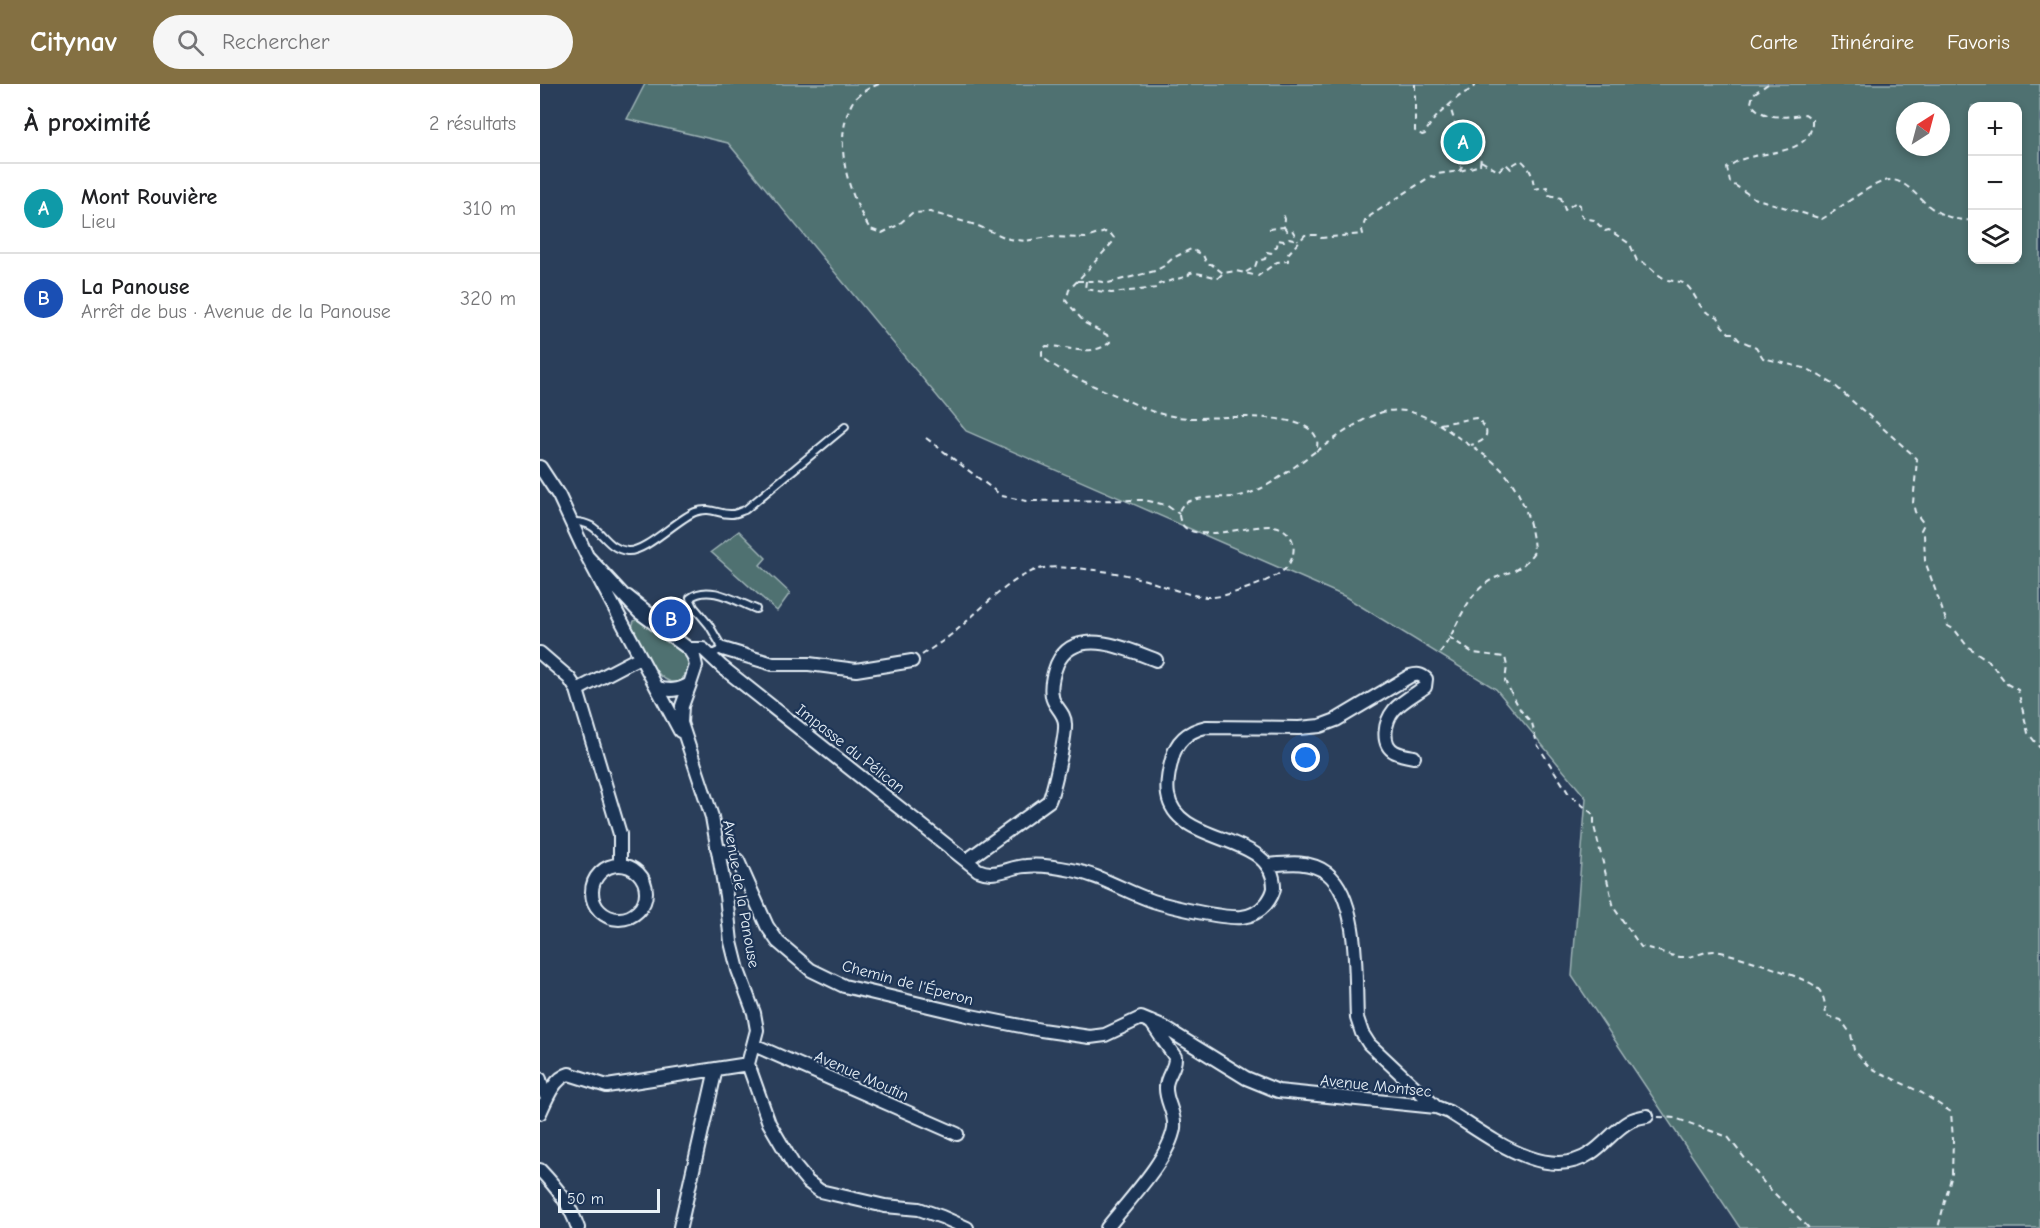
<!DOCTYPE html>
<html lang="fr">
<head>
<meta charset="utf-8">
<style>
	:root { --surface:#fff; --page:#f6f6f6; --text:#202124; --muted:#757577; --line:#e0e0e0; --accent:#847042 }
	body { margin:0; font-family:"Comic Neue",sans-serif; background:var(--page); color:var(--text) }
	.controls { position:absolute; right:18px; top:18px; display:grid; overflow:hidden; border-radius:12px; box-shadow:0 3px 9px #0003 }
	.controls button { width:54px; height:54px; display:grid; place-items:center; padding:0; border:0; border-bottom:2px solid var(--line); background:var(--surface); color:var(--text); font:30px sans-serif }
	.compass { position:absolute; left:1356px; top:18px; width:54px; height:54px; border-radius:50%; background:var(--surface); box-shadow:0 3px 9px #0003; rotate:36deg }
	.scale { position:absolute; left:18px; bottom:15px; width:102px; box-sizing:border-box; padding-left:6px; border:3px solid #e8f1f8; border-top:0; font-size:16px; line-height:21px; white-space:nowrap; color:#e8f1f8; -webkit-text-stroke:4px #1d3557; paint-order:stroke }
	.you { position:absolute; left:766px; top:674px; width:21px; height:21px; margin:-15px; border:4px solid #fff; border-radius:50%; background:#1a73e8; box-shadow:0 0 0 9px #1a73e833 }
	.badge { display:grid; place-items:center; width:39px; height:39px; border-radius:50%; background:var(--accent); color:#fff; font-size:20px; font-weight:700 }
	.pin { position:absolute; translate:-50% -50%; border:3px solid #fff; box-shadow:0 2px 6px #0006 }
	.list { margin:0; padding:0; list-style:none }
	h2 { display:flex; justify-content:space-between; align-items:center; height:78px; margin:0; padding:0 24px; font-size:26px }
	h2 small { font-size:20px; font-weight:400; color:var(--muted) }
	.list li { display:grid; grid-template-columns:39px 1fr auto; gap:18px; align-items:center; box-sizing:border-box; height:90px; padding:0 24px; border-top:2px solid var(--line) }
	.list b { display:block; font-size:22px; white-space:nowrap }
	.list p { margin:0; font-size:20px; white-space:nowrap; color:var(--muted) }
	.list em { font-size:20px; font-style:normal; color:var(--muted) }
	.icon { flex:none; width:33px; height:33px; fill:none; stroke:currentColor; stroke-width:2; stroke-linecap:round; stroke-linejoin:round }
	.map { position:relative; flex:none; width:1500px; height:1144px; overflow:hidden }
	header { display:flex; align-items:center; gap:36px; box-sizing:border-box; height:84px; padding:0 30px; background:var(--accent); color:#fff }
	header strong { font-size:28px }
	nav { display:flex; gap:33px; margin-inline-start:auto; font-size:21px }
	.search { width:420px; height:54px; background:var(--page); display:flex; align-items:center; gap:15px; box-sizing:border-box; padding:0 21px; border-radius:33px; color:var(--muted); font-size:22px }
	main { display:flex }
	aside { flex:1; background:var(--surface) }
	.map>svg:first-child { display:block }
</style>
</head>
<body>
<header>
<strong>Citynav</strong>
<div class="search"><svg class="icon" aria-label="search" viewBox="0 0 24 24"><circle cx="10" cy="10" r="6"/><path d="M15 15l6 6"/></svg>Rechercher</div>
<nav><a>Carte</a><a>Itinéraire</a><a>Favoris</a></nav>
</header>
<main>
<aside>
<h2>À proximité<small>2 résultats</small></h2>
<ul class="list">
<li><span class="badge" style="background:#0f9aa8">A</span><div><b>Mont Rouvière</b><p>Lieu</p></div><em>310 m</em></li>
<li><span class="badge" style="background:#1a4fb4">B</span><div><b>La Panouse</b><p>Arrêt de bus · Avenue de la Panouse</p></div><em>320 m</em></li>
</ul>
</aside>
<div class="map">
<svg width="1500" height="1144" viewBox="0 0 1500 1144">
	<rect width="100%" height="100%" fill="#2a3e5a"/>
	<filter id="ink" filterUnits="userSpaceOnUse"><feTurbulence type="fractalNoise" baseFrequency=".0167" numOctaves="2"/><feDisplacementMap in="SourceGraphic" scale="12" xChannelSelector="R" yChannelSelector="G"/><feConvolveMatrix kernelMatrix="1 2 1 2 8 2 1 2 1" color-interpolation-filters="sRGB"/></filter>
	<g filter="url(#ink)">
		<path fill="#4f7171" stroke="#9cb1b4" stroke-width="1.5" fill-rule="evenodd" d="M 105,0 L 1500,0 L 1500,1144 L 1200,1144 L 1032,892 L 1046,714 L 956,605 L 804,512 L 426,347 L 188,59 L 87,35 ZM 1478,22 L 1478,176 L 1432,176 L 1432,22 ZM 1365,27 L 1401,27 L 1401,63 L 1365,63 Z
			M 199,447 L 226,474 L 220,481 L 250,509 L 237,527 L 171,468 Z
			M 98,535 L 142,568 L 146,572 L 149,582 L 141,597 C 118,607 101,560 92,543 L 94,537 Z"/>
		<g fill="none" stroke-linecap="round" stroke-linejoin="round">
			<g stroke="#e8f1f8" stroke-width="10">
				<path id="service" d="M 32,438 C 62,436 62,464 87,467 C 105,469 137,435 155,428 C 172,422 178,431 192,430 C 196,430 201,427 205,426 L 305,343
					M 89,510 L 133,545 L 138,552
					M 170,571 L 183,565 L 169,541 L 154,523 L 150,514 C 169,499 197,518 216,525"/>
			</g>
			<g stroke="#e8f1f8" stroke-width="16">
				<path id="minor" d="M 0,383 L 19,412 L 47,472 L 117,604 C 130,607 138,607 150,600 L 156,582 L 154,573 L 149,565 L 99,528 L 47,472
					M 149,565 L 163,565 L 182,583 L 438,786 C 456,794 468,783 486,782 C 501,780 517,783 532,786 C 560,791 586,808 613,817 C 632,823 684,835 702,833 C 711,832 720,827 726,820 C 730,815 733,811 734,804 C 735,747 636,763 628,711 C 626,700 629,686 632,675 C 636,657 648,647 666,643 L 759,644 L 780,642 L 796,636 L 870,592 C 877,590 881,590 886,595 L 885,603 C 875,610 862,617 854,626 C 845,637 840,660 855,668 C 861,671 868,672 874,673
					M 183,565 L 233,580 L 269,580 L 316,586 L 372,577
					M 0,569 L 29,594 L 37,606 L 80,750 L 80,780
					M 150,600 L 142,622 L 141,639 L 172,733 L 186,812 L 191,858 L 198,886 L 214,929 L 217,946 L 208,980 L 229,1039 L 253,1080 L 268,1098 L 280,1107 L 345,1122 L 379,1125 L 402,1133 L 427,1144
					M 117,604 L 140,647
					M 37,606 L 100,573
					M 177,764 L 192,771 L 198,777 L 227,842 L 238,858 L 271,886 L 304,902 L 431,932 L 501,946 L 550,953 L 565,951 L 601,934 L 625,944 L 706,994 L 738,1007 L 896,1023 L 909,1028 C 947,1051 1006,1100 1051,1069 C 1065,1060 1075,1045 1090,1037 C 1095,1034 1102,1033 1107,1032
					M 427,776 L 509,717 C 514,705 526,652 525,640 C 525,628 513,622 512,612 C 510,601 513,590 517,580 C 535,541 587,565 616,576
					M52 808a27 27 0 1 1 54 0a27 27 0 1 1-54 0Z
					M 729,781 C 748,779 770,776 787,789 C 820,815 815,895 817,934 L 822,949 L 829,960 L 896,1023
					M 214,961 L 417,1050
					M 0,995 L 2,1004 L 7,1014
					M 0,1029 C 6,1016 14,994 29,990 L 67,1002 L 208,980
					M 0,1086 C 17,1104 30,1120 38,1144
					M 140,1143 L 176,985
					M 567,1144 C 587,1118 629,1075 634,1044 C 636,1029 625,1017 626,1003 C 626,992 636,984 635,973 L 611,938"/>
			</g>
			<path stroke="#e8f1f8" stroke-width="2" stroke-dasharray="6 4.5" stroke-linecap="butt" d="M 339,0 C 329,4 318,9 312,19 C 292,58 308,110 330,145 L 342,149 L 358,141 L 372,129 L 390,128 L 436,141 L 469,155 L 485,157 L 508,153 L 546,154 L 565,148 L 570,149 L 574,154 L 573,158 L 529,206 L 526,217 L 545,239 L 567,251 L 570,258 C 552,274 527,262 506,262 L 502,267 L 502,273 C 525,291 554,302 580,313 C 591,318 602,324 614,328 C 625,331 639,334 650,334 C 674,335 791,322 776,367 C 750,385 725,409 694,413 C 681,414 637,410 639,431 C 642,468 717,436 738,443 C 760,451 757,478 740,489 C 728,498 687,513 672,513 C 650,514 619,499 598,494 C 577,488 556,486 535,484 C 523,484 510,482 499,485 C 468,494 437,530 412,550 C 402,558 392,564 382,571
				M 875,0 L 875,47 L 882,51 L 885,50 C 892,34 904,26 917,14 C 924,8 930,8 936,0
				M 1228,0 L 1213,10 L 1211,19 C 1221,36 1248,34 1265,30 L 1272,35 C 1274,71 1226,67 1203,75 C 1197,77 1192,80 1187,84 L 1190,98 L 1214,114 L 1282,135 C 1298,126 1334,96 1351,96 C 1367,96 1380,117 1393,125 C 1405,133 1419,137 1432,136
				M 941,77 L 958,87 L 966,80 L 971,85 L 974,80 L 981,76 C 991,85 993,92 994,105 L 1007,103 L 1009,111 L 1021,114 L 1025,126 L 1036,118 L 1040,121 L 1041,131 L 1044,134 L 1054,136 L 1065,147 L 1069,146 L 1090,160 L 1097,177 C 1113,181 1114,191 1128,196 C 1135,198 1140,196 1146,201 C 1154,207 1157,220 1165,227 C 1168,230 1175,231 1178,233 L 1182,242 L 1189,249 L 1193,249 L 1199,256 L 1216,263 L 1223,274 L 1268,285 L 1293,300 L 1371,369 L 1377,376 L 1373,419 L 1375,428 L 1384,440 L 1381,446 L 1384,450 L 1385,477 L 1408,542 L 1415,546 L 1427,562 L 1449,577 L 1467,600 L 1478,606 L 1488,649 L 1500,664
				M 920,87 L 940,81 L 941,72 L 932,63
				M 744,143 L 747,147 L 752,146 L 758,156
				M 729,145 L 744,143 L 745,135 L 743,130
				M 706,188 L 715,183 L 717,177 L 725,175 L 727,168 L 731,169 L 737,162 L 738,156 L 744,157 L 749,154 L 758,156
				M 537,197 L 557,197 L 568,199 L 615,187 L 624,182 L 633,174 L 651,165 L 663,171 L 667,180 L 671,180 L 683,189 L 696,187 L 718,192 L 737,178 L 748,177 L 748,170 L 765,151 L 776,151 L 781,154 L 823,150 L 822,146 L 825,137 L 828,137 L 830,132 L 891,92 L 894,93 L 897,90 L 920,87 C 922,78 930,75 932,66 L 917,47 L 910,22
				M 546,197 L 545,205 L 571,209 L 617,204 L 619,200 L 648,192 L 650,189 C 658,188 670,192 678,194 L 683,189
				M 900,340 L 936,334 C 951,345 950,357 931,361
				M 386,354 L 462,412 L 487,417 L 604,416 L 626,421 L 639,430
				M 776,367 C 796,355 825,330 848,327 C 875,323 899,339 919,354 C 933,364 948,372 960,384 C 981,405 993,440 994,468 C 976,494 964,485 944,501 C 922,518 916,550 898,571
				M 909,553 L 933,569 L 965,573 L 967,582 L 965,597 L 981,627 L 992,639 L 997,660 L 1029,710 L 1054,731 L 1054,742 L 1074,824 L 1101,863 C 1117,864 1130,874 1146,873 C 1155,873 1164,867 1174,867 C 1186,867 1266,894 1275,902 C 1285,910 1285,920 1286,932 L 1301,936 L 1311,950 L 1314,966 L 1329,983 L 1382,1009 L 1411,1028 L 1413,1056 L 1412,1090 L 1398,1144
				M 1118,1033 L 1135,1034 L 1188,1053 L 1225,1100 L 1269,1144"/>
			<use href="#service" stroke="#1d3557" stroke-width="6"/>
			<use href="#minor" stroke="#1d3557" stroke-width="12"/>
		</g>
	</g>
	<g text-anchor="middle" stroke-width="4.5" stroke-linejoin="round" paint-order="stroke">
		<g font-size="16" fill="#e8f1f8" stroke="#1d3557">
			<text transform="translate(311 664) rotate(38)" y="6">Impasse du Pélican</text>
			<text transform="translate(202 810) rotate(80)" y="6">Avenue de la Panouse</text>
			<text transform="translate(368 898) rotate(15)" y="6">Chemin de l'Éperon</text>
			<text transform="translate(322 991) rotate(24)" y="6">Avenue Moutin</text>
			<text transform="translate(836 1001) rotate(6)" y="6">Avenue Montsec</text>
		</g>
	</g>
</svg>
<div class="controls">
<button>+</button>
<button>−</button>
<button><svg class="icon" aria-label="layers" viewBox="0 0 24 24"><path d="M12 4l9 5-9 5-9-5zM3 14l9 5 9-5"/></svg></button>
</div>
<svg class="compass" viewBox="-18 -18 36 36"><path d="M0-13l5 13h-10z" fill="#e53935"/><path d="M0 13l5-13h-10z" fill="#757577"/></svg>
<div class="scale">50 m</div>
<div class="you"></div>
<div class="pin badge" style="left:923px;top:58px;background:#0f9aa8">A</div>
<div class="pin badge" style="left:131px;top:535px;background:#1a4fb4">B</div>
</div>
</main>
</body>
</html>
